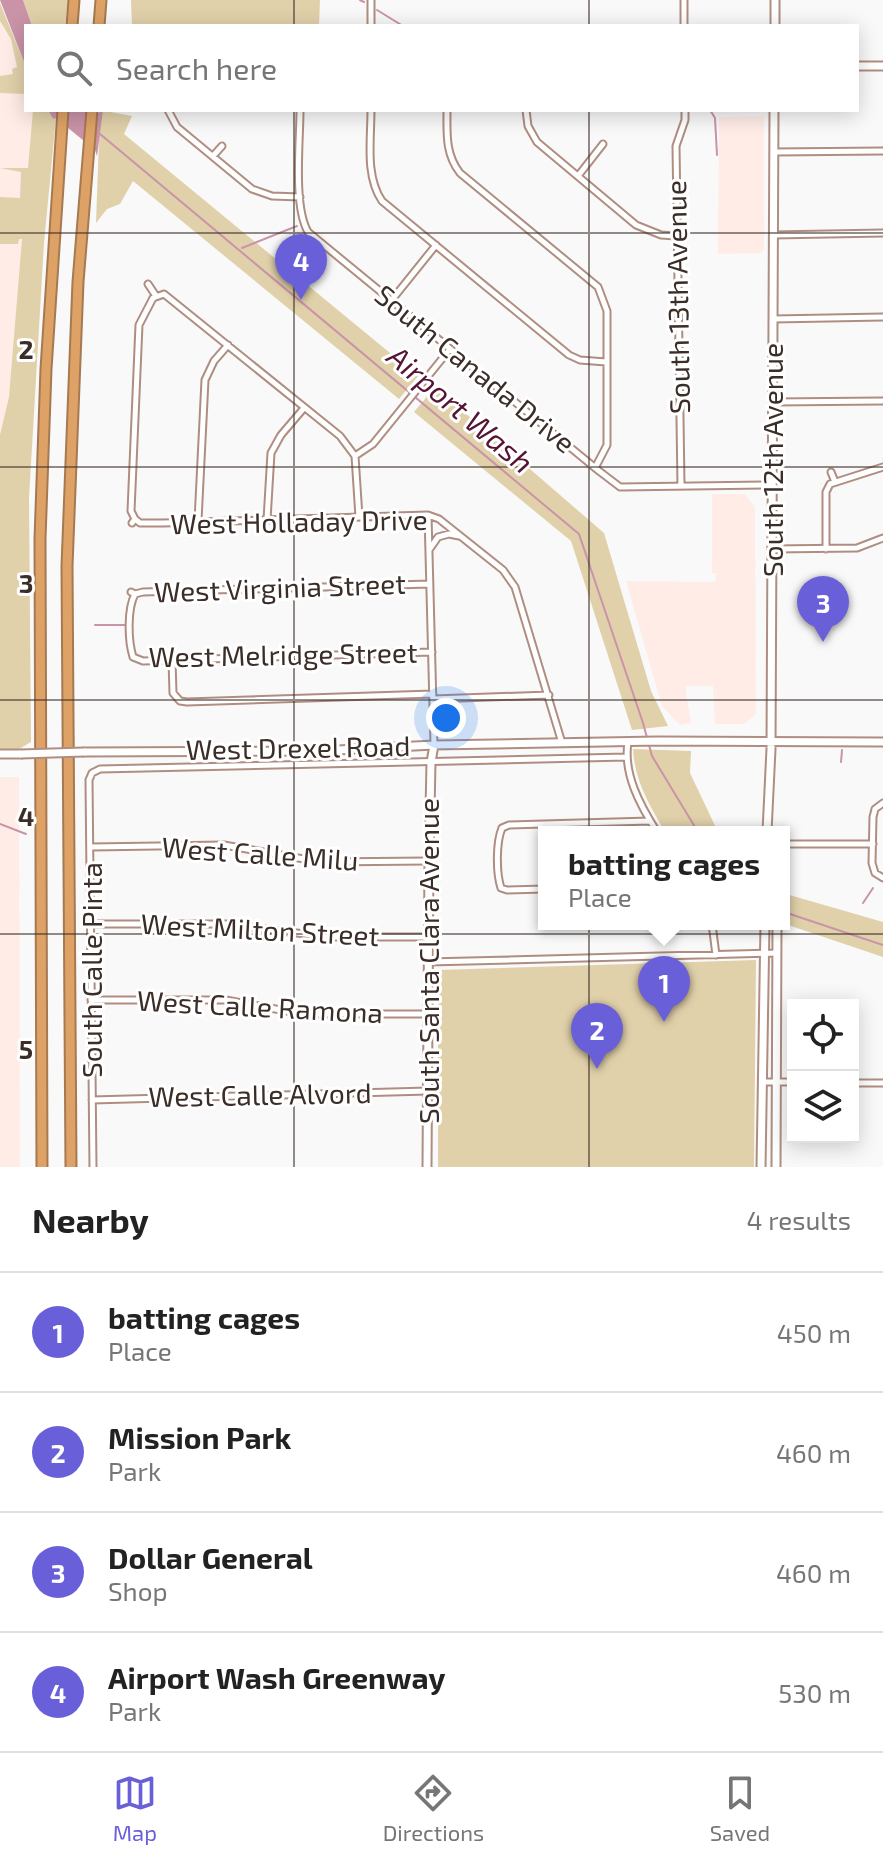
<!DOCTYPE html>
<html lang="en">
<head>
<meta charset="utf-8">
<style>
	:root { --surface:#fff; --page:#f2f2f2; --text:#222; --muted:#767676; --line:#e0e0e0; --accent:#695fd9 }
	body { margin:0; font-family:"Exo 2",sans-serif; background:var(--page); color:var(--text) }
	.controls { position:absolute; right:24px; bottom:24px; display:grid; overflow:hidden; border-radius:0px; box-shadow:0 4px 20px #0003 }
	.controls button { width:72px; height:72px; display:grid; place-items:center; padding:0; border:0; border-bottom:2px solid var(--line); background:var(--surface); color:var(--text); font:40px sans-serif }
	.you { position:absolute; left:446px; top:718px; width:28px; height:28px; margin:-20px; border:6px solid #fff; border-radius:50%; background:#1a73e8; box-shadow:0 0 0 12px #1a73e833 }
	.badge { display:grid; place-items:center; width:52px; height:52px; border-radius:50%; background:var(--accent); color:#fff; font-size:26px; font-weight:700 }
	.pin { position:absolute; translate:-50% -66px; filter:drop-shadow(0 2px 4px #0008) }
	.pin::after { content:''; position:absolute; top:42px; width:28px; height:24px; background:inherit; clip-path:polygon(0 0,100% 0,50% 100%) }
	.popup { position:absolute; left:538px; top:826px; width:252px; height:104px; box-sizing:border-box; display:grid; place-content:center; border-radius:0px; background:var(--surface); filter:drop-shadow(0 2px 6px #0005); font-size:26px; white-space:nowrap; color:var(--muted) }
	.popup b { font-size:30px; color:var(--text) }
	.popup::after { content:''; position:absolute; left:50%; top:100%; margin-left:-16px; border:16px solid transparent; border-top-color:var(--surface) }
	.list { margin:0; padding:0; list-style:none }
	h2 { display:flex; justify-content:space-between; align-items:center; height:104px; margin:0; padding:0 32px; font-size:34px }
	h2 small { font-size:26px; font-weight:400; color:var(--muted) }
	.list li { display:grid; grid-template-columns:52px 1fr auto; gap:24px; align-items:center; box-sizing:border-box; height:120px; padding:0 32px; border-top:2px solid var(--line) }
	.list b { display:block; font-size:30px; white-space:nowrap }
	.list p { margin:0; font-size:26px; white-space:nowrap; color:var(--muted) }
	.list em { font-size:26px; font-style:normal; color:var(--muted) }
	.icon { flex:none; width:44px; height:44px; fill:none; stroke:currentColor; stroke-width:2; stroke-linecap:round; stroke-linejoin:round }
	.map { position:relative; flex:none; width:883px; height:1167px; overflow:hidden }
	.search { position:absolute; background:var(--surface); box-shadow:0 4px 20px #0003; left:24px; right:24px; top:24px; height:88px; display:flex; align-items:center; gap:20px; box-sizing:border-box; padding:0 28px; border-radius:0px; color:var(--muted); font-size:30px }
	.sheet { height:584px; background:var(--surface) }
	nav { display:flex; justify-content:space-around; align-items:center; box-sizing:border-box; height:112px; border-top:2px solid var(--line); background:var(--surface); font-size:22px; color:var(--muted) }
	nav a { display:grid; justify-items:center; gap:4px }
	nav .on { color:var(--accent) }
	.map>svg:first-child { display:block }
</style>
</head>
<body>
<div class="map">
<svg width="883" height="1167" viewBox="0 0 883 1167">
	<rect width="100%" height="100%" fill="#f9f9f9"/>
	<path fill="#ffece6" d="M 0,18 L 14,42 L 26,73 L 26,110 L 39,110 L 25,327 L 0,475 Z
		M 764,116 L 764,250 L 760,253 L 718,254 L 719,117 Z
		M 712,494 L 745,494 L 755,507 L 756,714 L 744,724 L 715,724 L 713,686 L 685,686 L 691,723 L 680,725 L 662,706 L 626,581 L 715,582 L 716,573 L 712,573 Z
		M 0,777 L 19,777 L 20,1167 L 0,1167 Z"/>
	<path fill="#e1d1aa" d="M 23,0 L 68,0 L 65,26 L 32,26 Z
		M 131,0 L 320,0 L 319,26 L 132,26 Z
		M 0,3 L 26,67 L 26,94 L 0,93 L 0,76 L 13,74 L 12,69 L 17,67 L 11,39 L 0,21 Z
		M 33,110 L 48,110 L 53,119 L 56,118 L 44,243 L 29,498 L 31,742 L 19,749 L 0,750 L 0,435 L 9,397 L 22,239 L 19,239 L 18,244 L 0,244 L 0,197 L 20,198 L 21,172 L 0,168 L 28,168 Z
		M 100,110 L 132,116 L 124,134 L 418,376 L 399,399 L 133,181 L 120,204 L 107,209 L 96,223 Z
		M 435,387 L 604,533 L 651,691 L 668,726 L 632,730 L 571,541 L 414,412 Z
		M 633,749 L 691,751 L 690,773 L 718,832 L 665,832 C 649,804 635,782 633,749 Z
		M 786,894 L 883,922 L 883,957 L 785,924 Z
		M 756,960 L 754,1167 L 438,1167 L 438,970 Z"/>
	<path fill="#ca93a8" d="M 0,0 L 23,0 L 32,26 L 26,26 L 26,67 Z
		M 48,110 L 95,110 L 98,113 L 103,110 L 97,156 L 95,150 L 56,118 L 53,119 Z"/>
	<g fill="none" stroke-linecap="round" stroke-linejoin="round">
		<path stroke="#ca93a8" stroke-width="2" d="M 360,0 L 364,2
			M 377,10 L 403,26
			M 514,110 L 518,111
			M 710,110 L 715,118 L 717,155
			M 532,111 L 582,110
			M 100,134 L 579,534 L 643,723 L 652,756 L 698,832
			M 242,248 L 297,226
			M 95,625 L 125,625
			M 841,762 L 842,750
			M 0,824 L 26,834
			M 863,903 L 873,888
			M 784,912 L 883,945"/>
		<g stroke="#af8e81" stroke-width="9">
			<path id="street" d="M 684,0 L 684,26
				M 371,26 L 371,0
				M 168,110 L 177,127 L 252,189 L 272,196 L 300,197
				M 300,110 C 300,142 293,206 308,232 L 599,471 L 620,487 L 772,485
				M 371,110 C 371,140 365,176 382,201 L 569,355 L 580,360 L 606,362
				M 447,110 C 447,133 445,154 460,173 L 598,287 L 607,311 L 607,445 L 595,468
				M 526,110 L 528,126 L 537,142 L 636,225 L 661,235 L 676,236
				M 774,152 L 883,151
				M 213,156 L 222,146
				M 578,176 L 603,144
				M 773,235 L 883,233
				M 148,284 L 156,296
				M 391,301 L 436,245
				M 773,319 L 883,317
				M 773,402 L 883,401
				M 355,456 L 373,444 L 450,349
				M 831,472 L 835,482
				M 681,486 L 676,146 L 685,120 L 685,110
				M 428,515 L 434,745
				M 135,519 L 140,523 L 163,523 L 428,515 L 439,519 L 503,570 L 515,587 L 562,743
				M 267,520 L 271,453 L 281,435 L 304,408
				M 198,521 L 205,380 L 214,361 L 228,345
				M 132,523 L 135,519 L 131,511 L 139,325 L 153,298 L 164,294 L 340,436 L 355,456 L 359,517
				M 772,549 L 857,548 L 883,538
				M 826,549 L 826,492 L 830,484 L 883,467
				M 429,550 L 438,537 L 449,534 L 459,536
				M 131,592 L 135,594 L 143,592 L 430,584
				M 133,657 L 143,661 L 432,652
				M 133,657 C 128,641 127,609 135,594
				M 172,660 L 173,693 L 180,701 L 187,702 L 433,694
				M 433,699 L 549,695
				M 628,742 C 623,774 640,805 657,832
				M 883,803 L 875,809 L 873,817 L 872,863 L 875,873 L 883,878
				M 502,828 L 509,825 L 650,821
				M 784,844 L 873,844
				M 91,847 L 224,845 L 321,862 L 429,861
				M 501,888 C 496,873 496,842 502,828
				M 501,888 L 507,890 L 544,889
				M 91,924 L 227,924 L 328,937 L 429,937
				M 712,924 L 716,955
				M 428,962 L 777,953
				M 91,1000 L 226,1000 L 303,1014 L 428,1014
				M 762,1082 L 793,1082
				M 853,1083 L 883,1083
				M 92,1100 L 428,1091
				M 93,1167 L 89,780 L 92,773 L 100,769 L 626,757"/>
		</g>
		<g stroke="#af8e81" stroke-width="11">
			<path id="secondary" d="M 775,0 L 775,26
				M 857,66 L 883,66
				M 84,752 L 318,751 L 434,745 L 657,741 L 883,742
				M 0,754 L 21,754
				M 767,832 L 771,749 L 774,110
				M 427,1167 L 429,861 L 431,762 L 434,745
				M 761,1167 L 765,924
				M 776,1167 L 777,924"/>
		</g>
		<g stroke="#a57951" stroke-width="13">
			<path id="highway" d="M 72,26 L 74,0
				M 99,26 L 101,0
				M 42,1167 L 40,539 L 46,369 L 63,110
				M 71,1167 L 67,566 L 78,282 L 92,110"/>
		</g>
		<use href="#street" stroke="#fff" stroke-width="5"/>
		<use href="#secondary" stroke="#fff" stroke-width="7"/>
		<use href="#highway" stroke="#dea267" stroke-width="9"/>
		<g stroke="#af8e81" stroke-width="11" stroke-linecap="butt">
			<path id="secondary-bridge" d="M 21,754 L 84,752"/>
		</g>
		<use href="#secondary-bridge" stroke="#fff" stroke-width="7"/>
	</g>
	<path fill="none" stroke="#3b2d28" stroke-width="2" stroke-opacity="0.55" d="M 294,0 L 294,26M 589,0 L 589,26M 294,110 L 294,1167M 589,110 L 589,1167M 0,233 L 883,233M 0,467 L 883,467M 0,700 L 883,700M 0,934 L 883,934"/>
	<g text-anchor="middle" stroke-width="6" stroke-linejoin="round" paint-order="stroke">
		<g font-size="28" fill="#3b2d28" stroke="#fff">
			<text transform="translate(678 297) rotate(-91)" y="10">South 13th Avenue</text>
			<text transform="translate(475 369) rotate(39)" y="10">South Canada Drive</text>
			<text transform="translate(773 460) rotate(-90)" y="10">South 12th Avenue</text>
			<text transform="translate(299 522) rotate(-1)" y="10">West Holladay Drive</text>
			<text transform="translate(280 588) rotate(-2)" y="10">West Virginia Street</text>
			<text transform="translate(283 655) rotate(-1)" y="10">West Melridge Street</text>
			<text transform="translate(298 748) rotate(-1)" y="10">West Drexel Road</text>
			<text transform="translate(260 854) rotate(4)" y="10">West Calle Milu</text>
			<text transform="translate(260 930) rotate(3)" y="10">West Milton Street</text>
			<text transform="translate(429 961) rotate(-90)" y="10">South Santa Clara Avenue</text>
			<text transform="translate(92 970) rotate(-90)" y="10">South Calle Pinta</text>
			<text transform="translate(260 1007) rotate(3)" y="10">West Calle Ramona</text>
			<text transform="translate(260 1095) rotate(-1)" y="10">West Calle Alvord</text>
		</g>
		<g font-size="30" font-style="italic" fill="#561435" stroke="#fff">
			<text transform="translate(460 410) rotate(40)" y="10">Airport Wash</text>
		</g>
	</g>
	<g font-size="26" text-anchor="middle" font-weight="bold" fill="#3b2d28" stroke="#fff" stroke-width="6" stroke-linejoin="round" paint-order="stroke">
		<text x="26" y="359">2</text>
		<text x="26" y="593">3</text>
		<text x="26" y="826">4</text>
		<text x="26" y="1059">5</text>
	</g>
</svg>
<div class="controls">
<button><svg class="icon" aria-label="locate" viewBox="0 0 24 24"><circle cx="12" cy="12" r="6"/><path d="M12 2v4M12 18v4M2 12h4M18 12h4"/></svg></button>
<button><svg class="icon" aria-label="layers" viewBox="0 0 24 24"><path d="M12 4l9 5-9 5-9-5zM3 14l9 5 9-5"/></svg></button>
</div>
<div class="you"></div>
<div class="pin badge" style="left:664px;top:1022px">1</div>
<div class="popup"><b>batting cages</b>Place</div>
<div class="pin badge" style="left:597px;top:1069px">2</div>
<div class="pin badge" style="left:823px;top:642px">3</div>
<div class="pin badge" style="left:301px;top:300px">4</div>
<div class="search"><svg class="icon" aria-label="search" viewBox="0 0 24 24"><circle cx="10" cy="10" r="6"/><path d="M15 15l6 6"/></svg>Search here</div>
</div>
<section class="sheet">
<h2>Nearby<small>4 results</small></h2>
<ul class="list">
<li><span class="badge">1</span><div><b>batting cages</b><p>Place</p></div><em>450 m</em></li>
<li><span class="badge">2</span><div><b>Mission Park</b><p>Park</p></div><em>460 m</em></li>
<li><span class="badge">3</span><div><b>Dollar General</b><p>Shop</p></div><em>460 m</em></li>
<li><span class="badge">4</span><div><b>Airport Wash Greenway</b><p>Park</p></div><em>530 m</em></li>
</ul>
</section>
<nav>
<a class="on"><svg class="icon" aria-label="map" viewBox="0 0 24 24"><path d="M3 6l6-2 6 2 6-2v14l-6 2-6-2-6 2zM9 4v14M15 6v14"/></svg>Map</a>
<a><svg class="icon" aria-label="directions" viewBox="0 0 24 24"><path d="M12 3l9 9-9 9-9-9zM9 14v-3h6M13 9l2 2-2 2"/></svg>Directions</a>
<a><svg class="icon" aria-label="saved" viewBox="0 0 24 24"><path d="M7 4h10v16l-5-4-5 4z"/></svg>Saved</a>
</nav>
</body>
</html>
